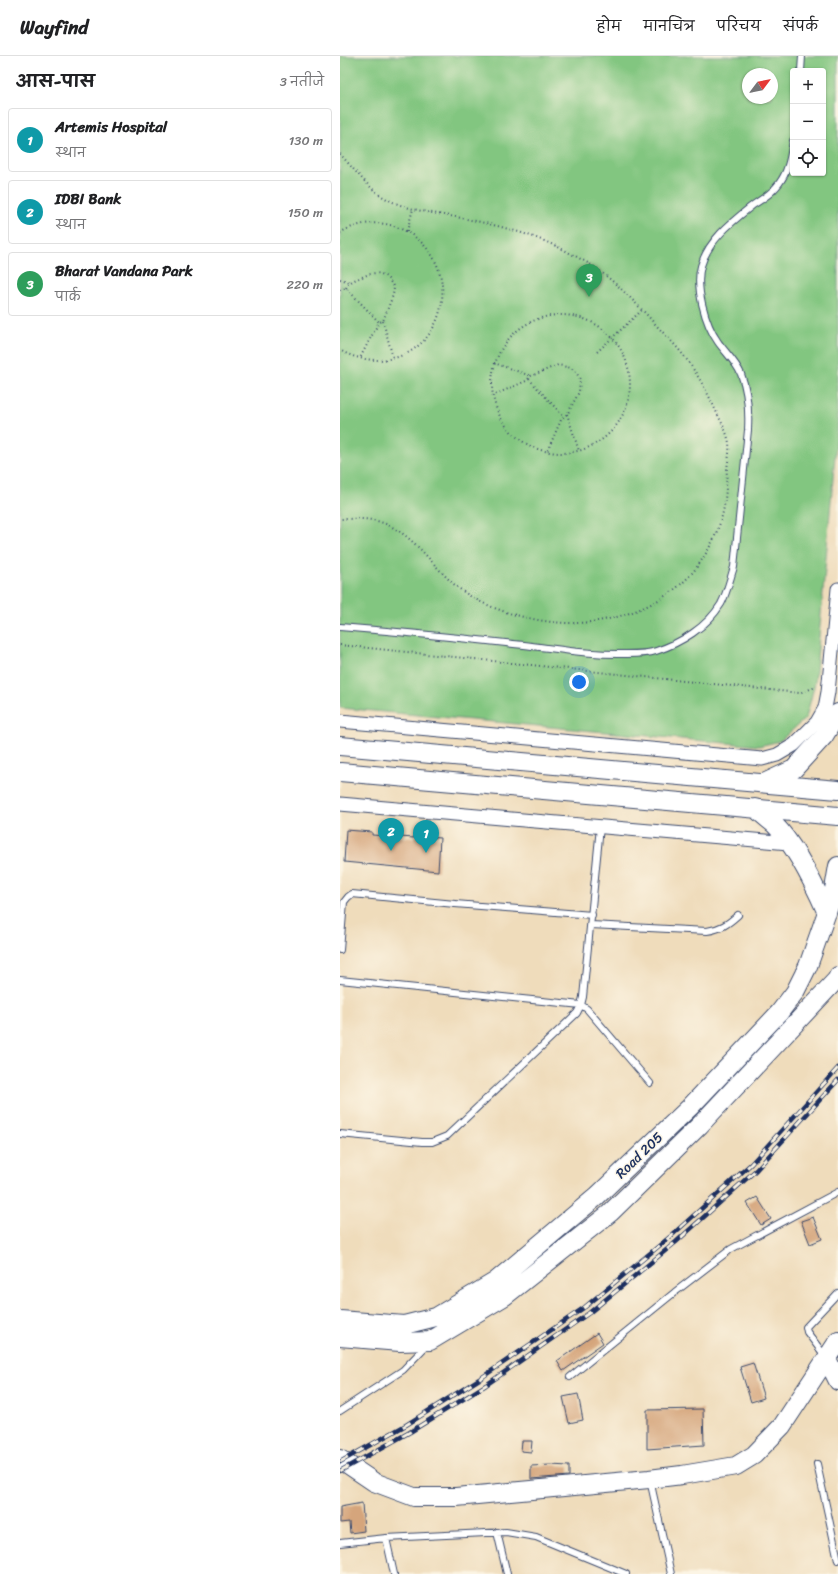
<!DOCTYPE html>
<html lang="hi">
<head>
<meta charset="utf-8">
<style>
	:root { --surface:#fff; --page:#f2f2f2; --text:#202124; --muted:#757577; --line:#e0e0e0; --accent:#d1495b }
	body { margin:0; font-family:Sriracha,"Playpen Sans Deva",sans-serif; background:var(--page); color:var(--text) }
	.controls { position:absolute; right:12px; top:12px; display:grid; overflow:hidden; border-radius:4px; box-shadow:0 1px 3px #0004 }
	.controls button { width:36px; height:36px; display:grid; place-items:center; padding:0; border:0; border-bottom:1px solid var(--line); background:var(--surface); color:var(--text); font:20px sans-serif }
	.compass { position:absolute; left:402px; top:12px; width:36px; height:36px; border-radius:50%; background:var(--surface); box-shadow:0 1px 3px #0004; rotate:58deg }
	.you { position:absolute; left:239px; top:626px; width:14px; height:14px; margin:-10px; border:3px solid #fff; border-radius:50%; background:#1a73e8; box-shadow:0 0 0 6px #1a73e833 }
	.badge { display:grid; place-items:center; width:26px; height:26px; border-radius:50%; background:var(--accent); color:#fff; font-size:13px; font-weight:700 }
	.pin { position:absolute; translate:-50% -33px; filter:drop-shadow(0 1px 2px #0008) }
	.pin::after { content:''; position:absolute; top:21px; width:14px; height:12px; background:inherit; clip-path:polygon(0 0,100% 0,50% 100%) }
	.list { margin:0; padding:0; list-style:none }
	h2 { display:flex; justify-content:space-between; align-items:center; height:52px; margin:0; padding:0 16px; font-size:17px }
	h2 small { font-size:13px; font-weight:400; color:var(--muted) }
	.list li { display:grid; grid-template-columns:26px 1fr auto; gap:12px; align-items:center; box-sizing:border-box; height:64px; margin:0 8px 8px; padding:0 8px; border:1px solid var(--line); border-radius:4px }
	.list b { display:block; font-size:15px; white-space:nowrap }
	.list p { margin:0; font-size:13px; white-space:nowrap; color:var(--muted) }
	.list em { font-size:13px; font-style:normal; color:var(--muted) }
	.icon { flex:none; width:22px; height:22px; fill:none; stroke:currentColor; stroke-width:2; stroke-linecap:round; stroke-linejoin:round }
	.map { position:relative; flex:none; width:498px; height:1518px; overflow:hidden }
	header { display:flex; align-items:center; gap:24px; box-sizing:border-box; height:56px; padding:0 20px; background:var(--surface); border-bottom:1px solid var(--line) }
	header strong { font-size:19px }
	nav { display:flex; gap:22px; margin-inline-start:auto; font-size:14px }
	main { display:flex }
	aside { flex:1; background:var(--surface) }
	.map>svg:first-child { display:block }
</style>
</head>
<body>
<header>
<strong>Wayfind</strong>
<nav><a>होम</a><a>मानचित्र</a><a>परिचय</a><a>संपर्क</a></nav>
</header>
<main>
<aside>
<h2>आस-पास<small>3 नतीजे</small></h2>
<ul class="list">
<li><span class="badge" style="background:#0f9aa8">1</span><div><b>Artemis Hospital</b><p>स्थान</p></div><em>130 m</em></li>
<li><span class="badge" style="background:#0f9aa8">2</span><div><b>IDBI Bank</b><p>स्थान</p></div><em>150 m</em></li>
<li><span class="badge" style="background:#2e9e5b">3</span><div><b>Bharat Vandana Park</b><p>पार्क</p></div><em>220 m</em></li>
</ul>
</aside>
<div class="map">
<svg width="498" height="1518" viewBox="0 0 498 1518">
	<rect width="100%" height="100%" fill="#fcf5e5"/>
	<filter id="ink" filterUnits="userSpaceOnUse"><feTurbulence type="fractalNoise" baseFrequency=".025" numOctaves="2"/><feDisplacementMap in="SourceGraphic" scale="8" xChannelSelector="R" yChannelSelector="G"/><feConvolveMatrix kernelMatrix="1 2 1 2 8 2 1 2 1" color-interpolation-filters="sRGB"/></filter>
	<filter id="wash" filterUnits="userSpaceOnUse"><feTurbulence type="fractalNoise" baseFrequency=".012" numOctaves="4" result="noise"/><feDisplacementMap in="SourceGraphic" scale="16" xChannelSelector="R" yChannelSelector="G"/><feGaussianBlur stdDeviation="0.9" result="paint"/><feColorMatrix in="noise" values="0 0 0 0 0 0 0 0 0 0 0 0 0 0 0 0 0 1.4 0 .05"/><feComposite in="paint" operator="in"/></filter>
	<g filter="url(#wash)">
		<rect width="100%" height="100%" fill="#efdcbb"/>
		<path fill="#82c680" stroke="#4e7a6f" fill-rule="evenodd" d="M 0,0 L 498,0 L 498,366 L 475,627 L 466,662 L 440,685 L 419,690 L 0,652 ZM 453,15 L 483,15 L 483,117 L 453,117 ZM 408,18 L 432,18 L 432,42 L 408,42 Z"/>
		<g id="blocks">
			<path fill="#d5a57c" d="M 6,774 L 32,776 L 32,779 L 74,782 L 74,780 L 100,782 L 98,815 L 4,806 Z
				M 417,1141 L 431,1163 L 421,1169 L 407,1147 Z
				M 473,1161 L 482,1183 L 470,1188 L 461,1165 Z
				M 257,1277 L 263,1287 L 223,1315 L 217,1305 Z
				M 413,1307 L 424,1342 L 411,1346 L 400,1311 Z
				M 238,1338 L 243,1364 L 229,1367 L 223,1341 Z
				M 363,1353 L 364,1389 L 307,1393 L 307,1354 Z
				M 182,1385 L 192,1385 L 191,1396 L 181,1395 Z
				M 210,1409 L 229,1410 L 229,1420 L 191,1423 L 191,1410 Z
				M 22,1447 L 24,1475 L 10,1477 L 9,1466 L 0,1467 L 0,1451 Z"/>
		</g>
	</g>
	<g filter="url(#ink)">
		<use href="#blocks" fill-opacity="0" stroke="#3b496c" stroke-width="1"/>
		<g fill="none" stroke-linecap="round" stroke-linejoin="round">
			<g stroke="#3b496c" stroke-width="8">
				<path id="lane" d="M 461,15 L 462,0
					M 0,571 C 61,576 122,582 184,589 C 218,593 252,599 286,598 C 296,598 307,598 316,595 C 341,587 367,571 381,548 C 387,537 390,523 394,511 L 408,374 C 409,355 408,336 401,318 C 396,306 385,296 378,286 C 365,268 355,231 361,210 C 368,184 393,165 413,149 C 424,142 435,135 442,123 C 449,112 451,98 453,85
					M 251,869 L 367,875 C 381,873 388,868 398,859
					M 0,894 L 4,846 L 8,841 L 12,838 L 115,848 L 252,859
					M 0,924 L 241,949 L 247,953 L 310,1027
					M 0,1078 L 82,1086 L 92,1086 L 107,1080 L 237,957 L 241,949 L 243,941 L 260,771
					M 485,1300 L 467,1276 L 466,1271 L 498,1237
					M 230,1321 L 335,1236 L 391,1193 L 498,1136
					M 0,1355 L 63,1314 L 87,1289
					M 477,1408 L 498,1504
					M 310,1424 L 331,1518
					M 157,1476 L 167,1518
					M 46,1482 L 54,1518
					M 0,1487 L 46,1482 L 166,1476 L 196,1481 L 286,1518"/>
			</g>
			<g stroke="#3b496c" stroke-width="15">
				<path id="street" d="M 0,665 L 422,703 L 437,699 L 454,689 L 477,666 L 485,652 L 488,636 L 498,533
					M 0,748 L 449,787"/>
			</g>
			<g stroke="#3b496c" stroke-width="20">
				<path id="secondary" d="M 0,690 L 498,734
					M 0,716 L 498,760
					M 424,727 L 454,713 L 484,680 L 498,657
					M 415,752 C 421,758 428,763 434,768 C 455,789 475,830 487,857
					M 0,1264 L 64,1269 L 96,1261 L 156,1225 L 256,1141 L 350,1051 L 439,957 L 455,936 L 468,910 L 493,839 L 498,810
					M 0,1281 L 60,1286 L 90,1285 L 165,1240 L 270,1157 L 360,1069 L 497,923 L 498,920
					M 487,1303 L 498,1325
					M 0,1403 L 34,1426 L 74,1441 L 116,1441 L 309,1423 L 342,1419 L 396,1410 L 414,1399 L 442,1370 L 498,1285"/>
			</g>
			<path stroke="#3b496c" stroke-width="2" stroke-dasharray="1 3" stroke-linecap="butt" d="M 0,98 C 12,111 30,134 45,142 C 68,155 95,157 121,162 C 157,169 193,178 226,195 C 235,200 245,205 253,210 C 273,224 291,242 308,260 C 318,272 330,283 340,295 C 354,312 366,333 375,353 C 380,364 387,375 389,387 C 390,395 388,405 387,413 C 386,429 386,445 382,460 C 378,476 369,494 359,508 C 334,545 280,566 236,567 C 200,568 151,556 121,534 C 92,512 74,475 37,465 C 25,462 12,463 0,463
				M 67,175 L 73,153
				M 0,177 C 17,166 41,164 59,172 C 128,201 110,303 38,304 C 25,304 11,301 0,294
				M 0,223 L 10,226
				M 6,232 C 10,225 14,224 22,221 C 37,214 46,216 54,232 L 53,239 L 43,265 L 39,266
				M 0,234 L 6,232 L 39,266 L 20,302
				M152 328a69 69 0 1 1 138 0a69 69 0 1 1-138 0Z
				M 43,265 L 53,302
				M 257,296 L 302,254
				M 154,307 L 191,320
				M 189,323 L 224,361
				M 152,340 L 186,325 L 191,320 L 218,309 L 231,312 L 236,316 L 240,323 L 239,336 L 228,357 L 221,364 L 207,396
				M 227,358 L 239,395
				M 0,589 L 459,637 L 476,631"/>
			<use href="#lane" stroke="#fff" stroke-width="6"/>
			<use href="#street" stroke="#fff" stroke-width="13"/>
			<use href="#secondary" stroke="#fff" stroke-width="18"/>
			<g stroke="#1b2f5e" stroke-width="4.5">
				<path id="rail" d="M 0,1406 L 66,1369 L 141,1322 L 245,1251 L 331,1180 L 411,1108 L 498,1012
					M 0,1415 L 70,1376 L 146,1329 L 249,1257 L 336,1186 L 416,1114 L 498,1024"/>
			</g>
			<use href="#rail" stroke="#fcf5e5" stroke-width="3" stroke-dasharray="9" stroke-linecap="butt"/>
		</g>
	</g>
	<g text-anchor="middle" stroke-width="3" stroke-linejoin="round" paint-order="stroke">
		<g font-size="14" fill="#1b2f5e" stroke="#fcf5e5">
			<text transform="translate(299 1099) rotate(-44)" y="5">Road 205</text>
		</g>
	</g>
</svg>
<div class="controls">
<button>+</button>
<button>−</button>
<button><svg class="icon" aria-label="locate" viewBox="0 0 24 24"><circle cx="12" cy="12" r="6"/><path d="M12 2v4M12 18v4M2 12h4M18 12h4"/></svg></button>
</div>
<svg class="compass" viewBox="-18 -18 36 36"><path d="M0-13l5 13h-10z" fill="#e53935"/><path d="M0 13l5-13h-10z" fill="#757577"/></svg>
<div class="you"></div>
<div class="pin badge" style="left:86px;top:797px;background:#0f9aa8">1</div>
<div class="pin badge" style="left:51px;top:795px;background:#0f9aa8">2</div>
<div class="pin badge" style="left:249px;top:241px;background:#2e9e5b">3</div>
</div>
</main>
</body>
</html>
